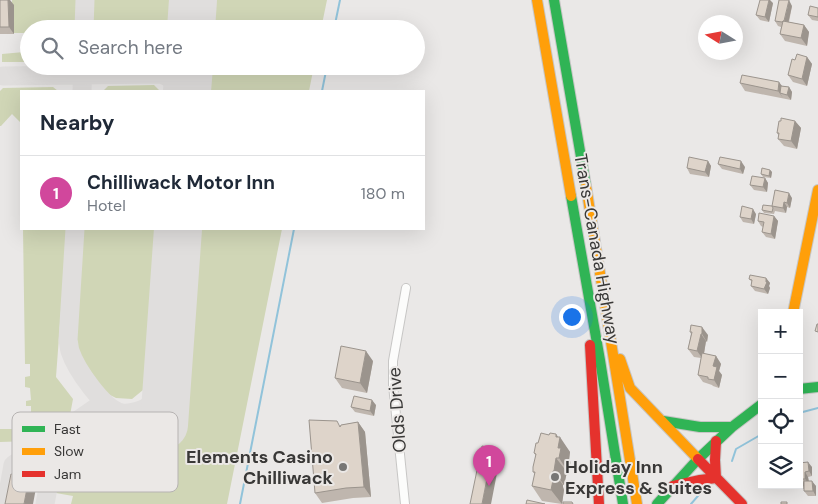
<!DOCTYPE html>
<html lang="en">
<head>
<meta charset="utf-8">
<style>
	:root { --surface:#fff; --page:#f6f6f7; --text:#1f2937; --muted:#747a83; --line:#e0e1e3; --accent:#0f766e }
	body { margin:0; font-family:"DM Sans",sans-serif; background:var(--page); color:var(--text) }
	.controls { position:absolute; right:15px; bottom:15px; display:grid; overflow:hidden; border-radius:0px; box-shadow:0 5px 20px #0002 }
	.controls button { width:45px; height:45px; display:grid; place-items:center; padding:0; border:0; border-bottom:1px solid var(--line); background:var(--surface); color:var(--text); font:25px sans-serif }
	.compass { position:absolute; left:698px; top:15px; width:45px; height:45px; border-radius:50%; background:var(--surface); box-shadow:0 5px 20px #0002; rotate:281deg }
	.you { position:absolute; left:571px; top:316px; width:18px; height:18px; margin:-12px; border:4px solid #fff; border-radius:50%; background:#1a73e8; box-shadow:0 0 0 8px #1a73e833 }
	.badge { display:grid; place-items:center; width:32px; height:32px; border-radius:50%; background:var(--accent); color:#fff; font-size:16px; font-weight:700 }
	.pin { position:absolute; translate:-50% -41px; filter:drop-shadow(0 1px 2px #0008) }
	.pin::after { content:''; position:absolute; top:26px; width:18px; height:15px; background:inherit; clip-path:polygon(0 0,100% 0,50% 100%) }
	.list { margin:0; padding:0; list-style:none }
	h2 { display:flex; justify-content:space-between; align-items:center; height:65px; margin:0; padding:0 20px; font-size:21px }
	h2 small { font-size:16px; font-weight:400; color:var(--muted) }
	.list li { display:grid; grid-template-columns:32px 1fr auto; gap:15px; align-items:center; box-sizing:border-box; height:75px; padding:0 20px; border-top:1px solid var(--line) }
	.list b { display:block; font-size:19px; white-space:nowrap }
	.list p { margin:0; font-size:16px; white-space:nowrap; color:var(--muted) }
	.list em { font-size:16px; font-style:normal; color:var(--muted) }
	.icon { flex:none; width:28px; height:28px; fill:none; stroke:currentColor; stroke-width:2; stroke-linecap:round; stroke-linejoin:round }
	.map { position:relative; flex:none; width:818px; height:504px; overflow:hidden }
	.search { position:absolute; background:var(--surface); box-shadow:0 5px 20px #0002; left:20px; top:20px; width:405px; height:55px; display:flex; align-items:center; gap:12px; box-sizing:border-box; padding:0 18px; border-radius:28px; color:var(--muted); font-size:19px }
	.panel { position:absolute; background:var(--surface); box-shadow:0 5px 20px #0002; left:20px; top:90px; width:405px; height:140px; border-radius:0px }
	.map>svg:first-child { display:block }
</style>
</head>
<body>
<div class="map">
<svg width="818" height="504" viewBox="0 0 818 504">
	<rect width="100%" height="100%" fill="#eae8e7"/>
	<path fill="#d0d6b6" d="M 12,0 L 77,0 L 75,29 L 29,29 L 29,62 L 2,62 L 2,54 L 24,52 L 24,33 L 12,33 Z
		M 92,0 L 181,0 L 179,29 L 91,29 Z
		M 203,0 L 327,0 L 321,29 L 201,29 Z
		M 199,66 L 314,66 L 309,91 L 197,91 Z
		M 154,85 L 160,91 L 103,91 L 108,86 Z
		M 53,87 L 58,91 L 21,91 L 21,123 L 12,114 L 1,126 L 0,126 L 0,91 L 3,88 Z
		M 23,229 L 67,229 L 56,377 L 73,399 L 70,415 L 31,441 L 0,442 L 0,429 L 26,429 L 26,419 L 31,418 L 31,406 L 26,406 L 26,401 L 31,400 L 30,388 L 25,387 L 25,377 L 30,376 L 30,364 L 25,364 Z
		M 82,229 L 164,229 L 154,381 L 132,399 L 116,398 L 108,394 L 103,389 L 78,353 L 75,344 L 74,333 Z
		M 188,229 L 282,229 L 227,504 L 71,504 L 73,496 L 50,492 L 51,489 L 73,489 L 78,482 L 84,453 L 70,450 L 62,440 L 89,421 L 140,422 L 151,425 L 174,427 Z"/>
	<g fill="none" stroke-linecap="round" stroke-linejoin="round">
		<path stroke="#91c3da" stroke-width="2" d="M 334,29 L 340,0
			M 322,91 L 327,66
			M 799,413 L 818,408
			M 732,461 L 736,449 L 762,434
			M 240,504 L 294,229
			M 691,504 L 704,489"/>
		<path stroke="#e0dedd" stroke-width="19" d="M 84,29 L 85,0
			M 161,74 C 171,78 176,82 181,91
			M 3,76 L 161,74 L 166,73 L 177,66
			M 82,91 L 83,66
			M 75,229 L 68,340 C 69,344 69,348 70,351 C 76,369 103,409 122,413 C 128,414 135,412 141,410 C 155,404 161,395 167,382
			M 6,504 L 13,465 L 104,402
			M 45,504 L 58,434"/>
		<path stroke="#e0dedd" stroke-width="48" d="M 191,29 L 193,0
			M 187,91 L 189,66
			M 164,425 L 178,229"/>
		<g stroke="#c7c6c5" stroke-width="10">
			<path id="street" d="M 405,504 L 393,385 L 393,361 L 406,288"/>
		</g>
		<g stroke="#c7c6c5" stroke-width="12">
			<path id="fast" d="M 554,0 L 586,186
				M 571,196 L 600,360 L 623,504
				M 799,389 L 818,387
				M 663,421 L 700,427 L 732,427
				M 657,504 L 698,459 L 732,427 L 762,404"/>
		</g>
		<g stroke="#c7c6c5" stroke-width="12">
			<path id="slow" d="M 537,0 L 571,196
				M 586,186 L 637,504
				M 793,313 L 818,190
				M 620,359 L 630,388 L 698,459"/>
		</g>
		<g stroke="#c7c6c5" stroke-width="12">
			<path id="jam" d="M 590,345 L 599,504
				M 716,441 L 715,460 L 716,478
				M 698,459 L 742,504
				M 673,486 L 700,480 L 716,478"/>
		</g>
		<use href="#street" stroke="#fcfcfb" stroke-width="8"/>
		<use href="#fast" stroke="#30b455" stroke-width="10"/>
		<use href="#slow" stroke="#ff9f0a" stroke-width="10"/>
		<use href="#jam" stroke="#e5322d" stroke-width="10"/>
	</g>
	<path fill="#bfb6ae" d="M 0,0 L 14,5 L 14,34 L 0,34 Z
		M 773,3 L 769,22 L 760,20 L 756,15 Z
		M 792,6 L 789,22 L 804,25 L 809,32 L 807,46 L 785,41 L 780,34 L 781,27 L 778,26 L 775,21 Z
		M 818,8 L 818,21 L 812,20 L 808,15 Z
		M 807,57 L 812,64 L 807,86 L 793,82 L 788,75 L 795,60 Z
		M 740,83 L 782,86 L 789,87 L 792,92 L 791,100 L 745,91 Z
		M 795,121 L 801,128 L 797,149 L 784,146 L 778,139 L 779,136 L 777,133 Z
		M 708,161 L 711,166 L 709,177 L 690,174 L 687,168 Z
		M 718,164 L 745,167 L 743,174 L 722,169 Z
		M 770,170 L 772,172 L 771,178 L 763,177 L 761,174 Z
		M 765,178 L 768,183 L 767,192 L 754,190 L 750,185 Z
		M 792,198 L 790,208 L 787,207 L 786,213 L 775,211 L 774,214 L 764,213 L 762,210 Z
		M 756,214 L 754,224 L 743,222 L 740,217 Z
		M 774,216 L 778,221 L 775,239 L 766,237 L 762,232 L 763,227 L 761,226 L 758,221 Z
		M 766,278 L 770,283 L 769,286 L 770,288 L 768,294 L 755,291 L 751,286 L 752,282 L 749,279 Z
		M 690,332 L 708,335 L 707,342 L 706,341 L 704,354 L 716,356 L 721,364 L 719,371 L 722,375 L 719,388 L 713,386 L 712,385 L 703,382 L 698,375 L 701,358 L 694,357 L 688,349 L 691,334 Z
		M 373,361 L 367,393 L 342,388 L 335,378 Z
		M 376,405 L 374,416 L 355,412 L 351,407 Z
		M 358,422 L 365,432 L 371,497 L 353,498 L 322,503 L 315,493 L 341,425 Z
		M 556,434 L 570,452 L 569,460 L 571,462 L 569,473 L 567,472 L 564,485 L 563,485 L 563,487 L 564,490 L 562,504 L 542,501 L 532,486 L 535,474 L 533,472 L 536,456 L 534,453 L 538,443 L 549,435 Z
		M 493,448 L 500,458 L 500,461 L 502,464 L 501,468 L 498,468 L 470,504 Z
		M 799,463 L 812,467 L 812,476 L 808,477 L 809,481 L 816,486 L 816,496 L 808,496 L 804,491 L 804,489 L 801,489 L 799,485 Z"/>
	<path fill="#9b948d" d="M 8,0 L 10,0 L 14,5 L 14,34 L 9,27 Z
		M 769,0 L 770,0 L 773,3 L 769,22 L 765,17 Z
		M 789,0 L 792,6 L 787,28 L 784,23 Z
		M 804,25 L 809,32 L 807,46 L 801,38 Z
		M 807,57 L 812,64 L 807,86 L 802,79 Z
		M 779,82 L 785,90 L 780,93 L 783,98 L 778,91 Z
		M 789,87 L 792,92 L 791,100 L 787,95 Z
		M 795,121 L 801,128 L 797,149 L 791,141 Z
		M 708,161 L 711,166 L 709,177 L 705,172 Z
		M 741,161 L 745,167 L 743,174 L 740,169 Z
		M 770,170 L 772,172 L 771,178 L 769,176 Z
		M 765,178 L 768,183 L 767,192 L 763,187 Z
		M 789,193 L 792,198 L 790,208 L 787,203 Z
		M 784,202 L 787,207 L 786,213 L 783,208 Z
		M 753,209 L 756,214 L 754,224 L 751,219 Z
		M 774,216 L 778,221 L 775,239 L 771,234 Z
		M 766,278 L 770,283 L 769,286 L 770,288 L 768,294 L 764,289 Z
		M 702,327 L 708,335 L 707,342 L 702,334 Z
		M 701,334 L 706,341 L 703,359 L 697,351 Z
		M 366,351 L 373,361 L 367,393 L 360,383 Z
		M 716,356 L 721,364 L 719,371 L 722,375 L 719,388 L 714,380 L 713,366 Z
		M 372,400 L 376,405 L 374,416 L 370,411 Z
		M 358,422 L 365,432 L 371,497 L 364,487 Z
		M 556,434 L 559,439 L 560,437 L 570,452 L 569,460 L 571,462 L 569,473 L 559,458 L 558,448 L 556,437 Z
		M 493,448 L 500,458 L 500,461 L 502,464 L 501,468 L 492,454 Z
		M 491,458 L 498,468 L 491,504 L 482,504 Z
		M 556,458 L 567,472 L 564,485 L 554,471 Z
		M 808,462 L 812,467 L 812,476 L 809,471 Z
		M 553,471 L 563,485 L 563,487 L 564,490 L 562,504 L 551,490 Z
		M 805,472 L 808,477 L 809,484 L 805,479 Z
		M 29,478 L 36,488 L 33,504 L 24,504 Z
		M 801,479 L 805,484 L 805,489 L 802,484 Z
		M 812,481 L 816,486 L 816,496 L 813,491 Z"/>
	<path fill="#ded4ca" stroke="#9b948d" d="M 0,0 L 8,0 L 9,27 L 0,27 Z
		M 760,0 L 769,0 L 765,17 L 756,15 Z
		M 779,0 L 789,0 L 784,21 L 783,21 L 782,22 L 775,21 Z
		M 810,6 L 818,8 L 818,17 L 808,15 Z
		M 783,21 L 804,25 L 801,38 L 780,34 Z
		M 797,54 L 807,57 L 802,79 L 788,75 L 792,59 L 795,60 Z
		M 742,75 L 779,82 L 778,91 L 740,83 Z
		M 781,86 L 789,87 L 787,95 L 780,93 Z
		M 781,118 L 795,121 L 791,141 L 778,139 L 779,133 L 777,133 L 779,121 L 781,121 Z
		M 689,157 L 708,161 L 705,172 L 687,168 Z
		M 720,157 L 741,161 L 740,169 L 718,164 Z
		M 762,168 L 770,170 L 769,176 L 761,174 Z
		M 752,176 L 765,178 L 763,187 L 750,185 Z
		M 775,190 L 789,193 L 787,203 L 784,202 L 783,208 L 772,206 Z
		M 763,205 L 772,206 L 773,208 L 772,212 L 762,210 Z
		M 742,206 L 753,209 L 751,219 L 740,217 Z
		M 759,213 L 774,216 L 771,234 L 762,232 L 764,222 L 758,221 Z
		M 750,275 L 766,278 L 766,282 L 767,282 L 764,289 L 751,286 L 752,280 L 749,279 Z
		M 817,324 L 818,324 L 818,332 L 815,331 Z
		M 691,325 L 702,327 L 702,334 L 701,334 L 697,351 L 688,349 L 692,332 L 690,332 Z
		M 341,346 L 366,351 L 360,383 L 335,378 Z
		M 702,353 L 716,356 L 713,366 L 717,367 L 714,380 L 708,379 L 708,377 L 698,375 Z
		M 354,396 L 372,400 L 370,411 L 351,407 Z
		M 309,420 L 337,421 L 340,427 L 341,425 L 358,422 L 364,487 L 346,488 L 315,493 Z
		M 541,433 L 549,435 L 550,433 L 556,434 L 556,437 L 560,437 L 558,448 L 561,448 L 559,458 L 556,458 L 554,471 L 553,471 L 552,475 L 554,475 L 551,490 L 532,486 L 535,472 L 533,472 L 533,467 L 536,454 L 534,453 L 536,443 L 538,443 Z
		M 482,446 L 493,448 L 492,454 L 495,454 L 494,459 L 491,458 L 482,504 L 470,504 Z
		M 808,462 L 809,471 L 805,472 L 805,479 L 801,479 L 802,484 L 799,484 L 799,463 Z
		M 11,474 L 29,478 L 24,504 L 5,504 Z
		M 804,481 L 812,481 L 813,491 L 804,491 Z
		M 527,500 L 545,504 L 526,504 Z
		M 563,502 L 572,502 L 573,504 L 563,504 Z
		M 781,502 L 787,502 L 787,504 L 781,504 Z"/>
	<g fill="#777675" stroke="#ebe8e6" stroke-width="2">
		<circle cx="343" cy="467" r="5"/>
		<circle cx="555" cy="477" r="5"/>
	</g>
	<g text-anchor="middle" stroke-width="4" stroke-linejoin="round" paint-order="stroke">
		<g font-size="18" fill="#393837" stroke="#ebe8e6">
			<text transform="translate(597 249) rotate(80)" y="6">Trans-Canada Highway</text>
			<text transform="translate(397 410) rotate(-94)" y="6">Olds Drive</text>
		</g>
		<g font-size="18" font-weight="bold" fill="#393837" stroke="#ebe8e6" text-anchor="end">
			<text x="333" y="463">Elements Casino<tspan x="333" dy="21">Chilliwack</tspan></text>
			<text x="565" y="473" text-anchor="start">Holiday Inn<tspan x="565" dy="21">Express &amp; Suites</tspan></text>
		</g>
	</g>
	<rect x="12" y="412" width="166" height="80" rx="8" fill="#ebe8e6" stroke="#b6b3b2" stroke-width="1"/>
	<rect x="22" y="426" width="23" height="6" fill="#30b455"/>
	<rect x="22" y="448" width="23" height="7" fill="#ff9f0a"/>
	<rect x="22" y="471" width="23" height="6" fill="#e5322d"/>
	<g font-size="14" fill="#393837">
		<text x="54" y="434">Fast</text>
		<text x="54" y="456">Slow</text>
		<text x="54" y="479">Jam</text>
	</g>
</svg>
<div class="controls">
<button>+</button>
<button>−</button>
<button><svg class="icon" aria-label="locate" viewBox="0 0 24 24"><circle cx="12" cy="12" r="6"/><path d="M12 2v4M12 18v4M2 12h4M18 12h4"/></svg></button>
<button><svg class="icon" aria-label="layers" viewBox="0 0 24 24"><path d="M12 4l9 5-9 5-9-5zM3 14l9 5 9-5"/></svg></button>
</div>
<svg class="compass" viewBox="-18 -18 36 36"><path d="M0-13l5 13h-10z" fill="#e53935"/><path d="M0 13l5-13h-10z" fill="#747a83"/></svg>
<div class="you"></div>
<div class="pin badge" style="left:489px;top:486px;background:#d1479c">1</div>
<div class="search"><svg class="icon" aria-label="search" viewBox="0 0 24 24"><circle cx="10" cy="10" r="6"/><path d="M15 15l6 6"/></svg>Search here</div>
<section class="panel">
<h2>Nearby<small></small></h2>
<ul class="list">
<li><span class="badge" style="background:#d1479c">1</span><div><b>Chilliwack Motor Inn</b><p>Hotel</p></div><em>180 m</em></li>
</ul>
</section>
</div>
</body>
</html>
